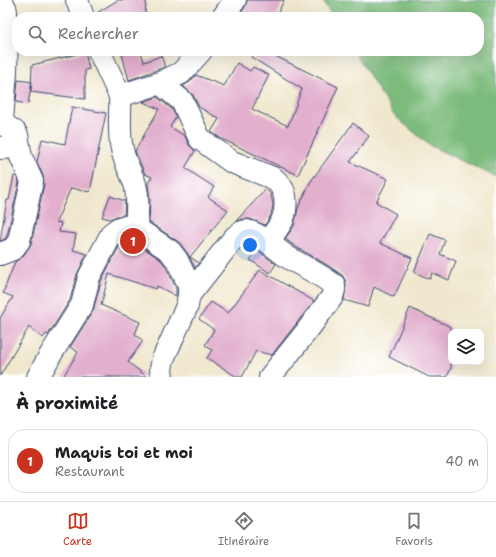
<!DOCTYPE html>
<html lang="fr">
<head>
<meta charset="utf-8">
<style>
	:root { --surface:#fff; --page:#f2f2f2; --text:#202124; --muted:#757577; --line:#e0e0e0; --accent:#c8321e }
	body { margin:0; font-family:"Shantell Sans",sans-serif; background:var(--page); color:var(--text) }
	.controls { position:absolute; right:12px; bottom:12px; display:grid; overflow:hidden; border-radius:8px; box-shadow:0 4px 16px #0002 }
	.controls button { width:36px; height:36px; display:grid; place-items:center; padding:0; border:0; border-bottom:1px solid var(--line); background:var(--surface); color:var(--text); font:20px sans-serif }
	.you { position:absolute; left:250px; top:245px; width:14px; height:14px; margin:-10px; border:3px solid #fff; border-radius:50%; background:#1a73e8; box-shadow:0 0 0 6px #1a73e833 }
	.badge { display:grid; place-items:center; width:26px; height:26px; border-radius:50%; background:var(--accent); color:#fff; font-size:13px; font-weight:700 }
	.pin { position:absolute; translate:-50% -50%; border:2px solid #fff; box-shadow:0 1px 4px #0006 }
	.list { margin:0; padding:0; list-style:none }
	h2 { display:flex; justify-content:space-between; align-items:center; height:52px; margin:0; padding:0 16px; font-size:17px }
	h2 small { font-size:13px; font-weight:400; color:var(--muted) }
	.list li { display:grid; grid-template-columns:26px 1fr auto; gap:12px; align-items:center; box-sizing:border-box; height:64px; margin:0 8px 8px; padding:0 8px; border:1px solid var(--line); border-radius:16px }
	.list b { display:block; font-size:15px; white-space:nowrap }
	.list p { margin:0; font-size:13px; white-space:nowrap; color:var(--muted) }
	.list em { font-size:13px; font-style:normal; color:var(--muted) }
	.icon { flex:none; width:22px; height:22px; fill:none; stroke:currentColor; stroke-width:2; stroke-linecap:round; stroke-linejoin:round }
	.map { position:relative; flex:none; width:496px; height:377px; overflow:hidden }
	.search { position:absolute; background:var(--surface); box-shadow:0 4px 16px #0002; left:12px; right:12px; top:12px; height:44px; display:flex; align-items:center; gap:10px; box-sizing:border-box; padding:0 14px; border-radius:16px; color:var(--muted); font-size:15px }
	.sheet { height:124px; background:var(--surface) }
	nav { display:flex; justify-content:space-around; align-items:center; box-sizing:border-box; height:56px; border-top:1px solid var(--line); background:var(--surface); font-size:11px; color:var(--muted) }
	nav a { display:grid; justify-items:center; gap:2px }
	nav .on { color:var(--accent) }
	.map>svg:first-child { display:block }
</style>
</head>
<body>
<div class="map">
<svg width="496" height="377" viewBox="0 0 496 377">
	<rect width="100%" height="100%" fill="#fff"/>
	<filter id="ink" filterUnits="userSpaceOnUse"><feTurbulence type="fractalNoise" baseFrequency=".025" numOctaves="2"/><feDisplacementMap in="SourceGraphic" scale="8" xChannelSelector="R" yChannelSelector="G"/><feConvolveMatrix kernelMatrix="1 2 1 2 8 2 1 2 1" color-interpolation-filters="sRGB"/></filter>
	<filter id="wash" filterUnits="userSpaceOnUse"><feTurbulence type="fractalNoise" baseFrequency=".012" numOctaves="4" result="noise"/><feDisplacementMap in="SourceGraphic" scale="16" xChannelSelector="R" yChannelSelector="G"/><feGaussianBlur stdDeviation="0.9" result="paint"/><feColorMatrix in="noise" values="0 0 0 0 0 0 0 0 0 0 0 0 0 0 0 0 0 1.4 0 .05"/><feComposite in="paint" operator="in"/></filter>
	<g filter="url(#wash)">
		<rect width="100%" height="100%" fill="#f0e8ce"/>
		<path fill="#7bbb7b" stroke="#4b756c" d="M 322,0 L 496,0 L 496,177 L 429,145 L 394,115 L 354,51 L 479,51 L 479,17 L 333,17 Z"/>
		<g id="blocks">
			<path fill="#e2afcd" d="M 118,0 L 146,0 L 145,17 L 95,17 L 95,14 Z
				M 247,0 L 284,0 L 276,17 L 238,17 L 245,7 Z
				M 121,51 L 141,51 L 144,62 L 161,56 L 161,55 L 165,67 L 129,80 Z
				M 254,51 L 265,51 L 338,87 L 298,175 L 222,139 L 211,132 L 219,119 L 199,107 L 193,95 L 183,86 L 190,82 L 196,75 L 224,86 L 237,63 L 250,71 L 253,67 L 269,75 L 252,109 L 288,126 L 302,89 L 251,57 Z
				M 85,52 L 89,69 L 85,70 L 85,99 L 31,92 L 32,65 Z
				M 18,80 L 32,82 L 28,104 L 16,102 Z
				M 157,97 L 172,109 L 176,117 L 170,127 L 185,136 L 189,145 L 195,151 L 185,168 L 214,187 L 208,197 L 228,210 L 190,257 L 199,263 L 195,268 L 188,254 L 180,243 L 149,222 L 150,200 L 148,183 L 152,177 L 145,174 L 135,151 L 159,109 L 143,102 Z
				M 72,107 L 106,113 L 90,192 L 71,188 L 56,222 L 61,223 L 59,232 L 76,234 L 73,250 L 87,254 L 77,274 L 70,300 L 48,335 L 46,334 L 43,338 L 29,327 L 0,376 L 0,318 L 13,297 L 3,293 L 15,262 L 23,256 L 31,244 L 44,184 L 43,176 L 37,162 L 42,139 L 65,144 Z
				M 353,123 L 369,136 L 350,162 L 388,179 L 376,202 L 396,214 L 380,243 L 412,258 L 394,297 L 374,287 L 368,307 L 344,300 L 346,285 L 345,280 L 342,275 L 324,263 L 296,247 L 285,239 L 294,226 L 298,208 L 311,181 Z
				M 14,176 L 16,176 L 19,182 L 7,236 L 5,239 L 0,241 L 7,200 L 9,200 Z
				M 266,189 L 271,195 L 273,205 L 271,215 L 265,225 L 250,219 L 243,219 L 236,221 Z
				M 110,196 L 125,201 L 124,215 L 117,216 L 110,219 L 102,217 Z
				M 430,234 L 445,240 L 440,254 L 456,261 L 449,280 L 432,273 L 430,279 L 414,272 Z
				M 125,240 L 132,240 L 161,260 L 166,267 L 176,288 L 176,296 L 157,286 L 156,289 L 109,274 L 101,305 L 140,322 L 135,334 L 143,341 L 128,362 L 147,377 L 63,377 L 78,352 L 70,347 L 93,311 L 101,281 L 122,241 Z
				M 257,250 L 276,264 L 270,273 L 250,260 Z
				M 260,270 L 314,301 L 272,355 L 256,351 L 242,377 L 237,377 L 207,358 L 212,350 L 205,345 L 214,330 L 199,319 L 211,302 L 228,313 Z
				M 410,308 L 451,327 L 451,368 L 447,377 L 429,377 L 389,357 Z"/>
		</g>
	</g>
	<g filter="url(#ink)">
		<use href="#blocks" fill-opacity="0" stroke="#3b4b6f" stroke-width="1"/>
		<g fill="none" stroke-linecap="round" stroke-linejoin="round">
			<g stroke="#3b4b6f" stroke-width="24">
				<path id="street" d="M 77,0 L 83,17
					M 0,3 L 5,7 L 6,12 L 7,30 L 6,72 L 2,120 L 3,124 L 15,132 L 17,135 L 21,157 L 32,181 L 19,241 L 13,249 L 0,254
					M 223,17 L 235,0
					M 99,51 L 120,96 L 160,83 L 182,101 L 200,139 L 232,162 L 273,178 C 277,181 281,185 283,190 C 287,198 286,213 282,221 C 278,228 273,235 268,242
					M 160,83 L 181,73 L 201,51
					M 120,96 C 121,113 118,132 122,149 C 124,161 131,172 135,184 C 139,199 137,213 136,228
					M 0,148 L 19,147
					M 189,295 L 234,238 C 238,234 242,231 247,231 C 260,233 278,251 289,258 C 304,267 320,274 334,285 L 334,290 L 332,297 L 306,332 L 270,377
					M 38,377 L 51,354 L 82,305 L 89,277 L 112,233 L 119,228 L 125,227 L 136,228 L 170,251 L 177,260 L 189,285 L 189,295 L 187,306 L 163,359 L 161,369 L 162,377"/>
			</g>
			<use href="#street" stroke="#fff" stroke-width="22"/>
		</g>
	</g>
</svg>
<div class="controls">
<button><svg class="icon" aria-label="layers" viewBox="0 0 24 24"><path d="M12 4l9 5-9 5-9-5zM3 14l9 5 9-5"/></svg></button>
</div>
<div class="you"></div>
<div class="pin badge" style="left:133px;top:241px">1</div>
<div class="search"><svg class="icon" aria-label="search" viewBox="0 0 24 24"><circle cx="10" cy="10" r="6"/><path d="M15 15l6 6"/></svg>Rechercher</div>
</div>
<section class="sheet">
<h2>À proximité<small></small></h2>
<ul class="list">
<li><span class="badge">1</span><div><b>Maquis toi et moi</b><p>Restaurant</p></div><em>40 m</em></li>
</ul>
</section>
<nav>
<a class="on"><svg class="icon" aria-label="map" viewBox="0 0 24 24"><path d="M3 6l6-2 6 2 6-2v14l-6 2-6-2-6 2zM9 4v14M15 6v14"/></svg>Carte</a>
<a><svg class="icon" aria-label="directions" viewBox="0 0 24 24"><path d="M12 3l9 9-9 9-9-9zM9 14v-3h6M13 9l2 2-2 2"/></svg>Itinéraire</a>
<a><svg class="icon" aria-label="saved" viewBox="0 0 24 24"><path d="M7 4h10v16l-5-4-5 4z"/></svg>Favoris</a>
</nav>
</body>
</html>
